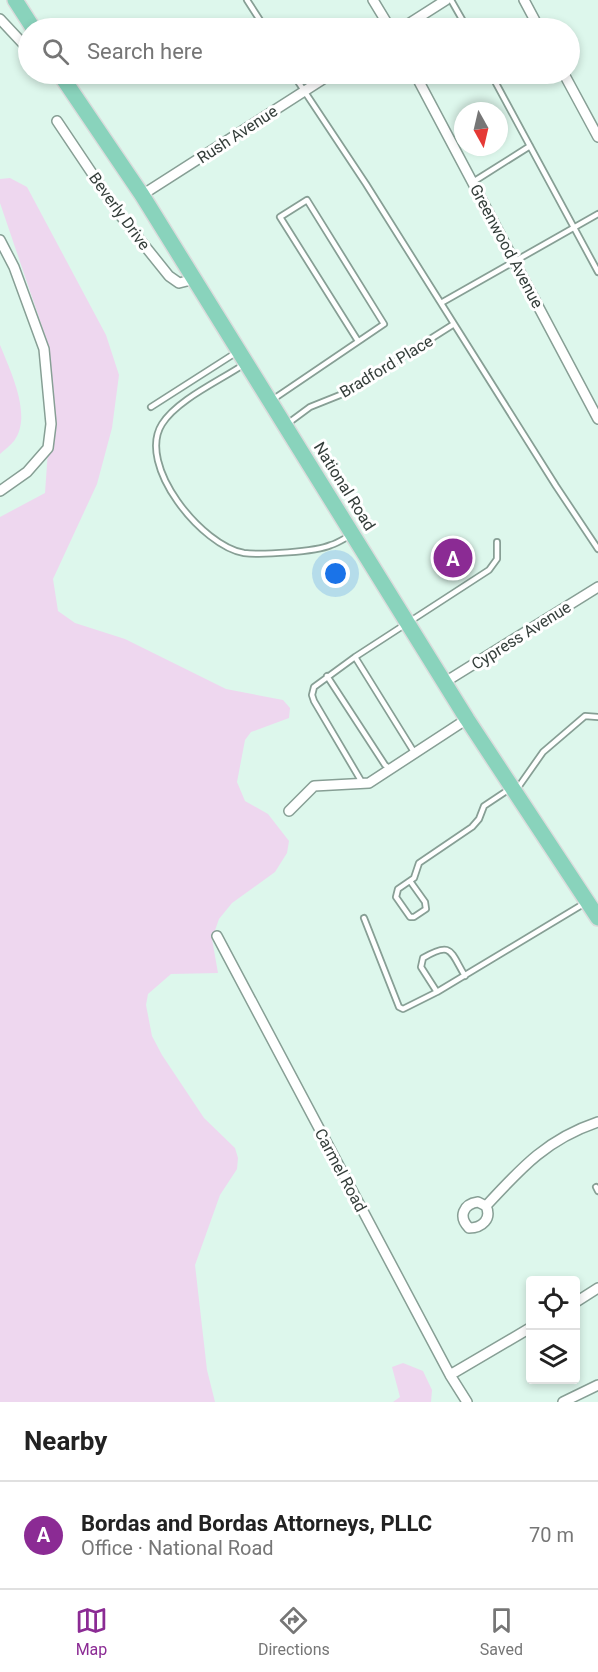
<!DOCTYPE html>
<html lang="en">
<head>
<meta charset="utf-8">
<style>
	:root { --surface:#fff; --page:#f6f6f6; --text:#222; --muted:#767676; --line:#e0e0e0; --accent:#8b2b94 }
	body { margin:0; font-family:Roboto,sans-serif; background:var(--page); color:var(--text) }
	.controls { position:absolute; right:18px; bottom:18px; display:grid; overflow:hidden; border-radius:6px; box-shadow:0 3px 9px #0003 }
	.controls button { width:54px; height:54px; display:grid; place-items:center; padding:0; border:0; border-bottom:2px solid var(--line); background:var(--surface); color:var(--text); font:30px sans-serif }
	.compass { position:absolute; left:454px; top:102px; width:54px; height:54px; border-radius:50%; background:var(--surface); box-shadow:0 3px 9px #0003; rotate:172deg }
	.you { position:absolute; left:336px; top:574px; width:21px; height:21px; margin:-15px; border:4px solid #fff; border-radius:50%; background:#1a73e8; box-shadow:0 0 0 9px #1a73e833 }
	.badge { display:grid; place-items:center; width:39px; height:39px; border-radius:50%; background:var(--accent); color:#fff; font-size:20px; font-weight:700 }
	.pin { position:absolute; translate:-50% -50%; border:3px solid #fff; box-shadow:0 2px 6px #0006 }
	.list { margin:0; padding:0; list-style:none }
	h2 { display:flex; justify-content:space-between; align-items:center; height:78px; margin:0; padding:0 24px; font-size:26px }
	h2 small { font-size:20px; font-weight:400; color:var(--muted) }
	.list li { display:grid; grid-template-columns:39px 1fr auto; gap:18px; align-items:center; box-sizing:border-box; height:108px; padding:0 24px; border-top:2px solid var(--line) }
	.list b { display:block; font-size:22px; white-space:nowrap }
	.list p { margin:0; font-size:20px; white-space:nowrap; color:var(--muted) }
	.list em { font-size:20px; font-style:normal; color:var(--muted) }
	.icon { flex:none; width:33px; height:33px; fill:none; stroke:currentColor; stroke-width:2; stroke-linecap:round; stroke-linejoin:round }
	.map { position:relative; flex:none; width:598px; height:1402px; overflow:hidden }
	.search { position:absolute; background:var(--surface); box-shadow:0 3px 9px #0003; left:18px; right:18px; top:18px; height:66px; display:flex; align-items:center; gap:15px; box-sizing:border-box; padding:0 21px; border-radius:33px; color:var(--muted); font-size:22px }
	.sheet { height:186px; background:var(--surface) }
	nav { display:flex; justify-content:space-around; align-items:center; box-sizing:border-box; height:84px; border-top:2px solid var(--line); background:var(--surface); font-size:16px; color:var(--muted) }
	nav a { display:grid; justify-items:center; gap:3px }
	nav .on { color:var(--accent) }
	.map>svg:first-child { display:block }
</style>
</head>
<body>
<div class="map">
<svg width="598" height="1402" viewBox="0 0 598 1402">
	<rect width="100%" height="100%" fill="#ddf7ec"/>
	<path fill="#eed7ef" d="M 10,178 L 27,187 L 106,335 L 119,375 L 112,428 L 97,484 L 53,579 L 58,611 L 75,623 L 125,639 L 226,689 L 283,700 L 290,708 L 289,718 L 251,732 L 245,740 L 237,782 L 245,801 L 268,814 L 289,841 L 287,853 L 275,872 L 232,903 L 219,919 L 212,939 L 218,973 L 171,974 L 148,994 L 146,1005 L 152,1036 L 162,1055 L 204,1118 L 235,1148 L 238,1158 L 237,1169 L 220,1195 L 195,1265 L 207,1370 L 215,1402 L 0,1402 L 0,517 L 45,493 L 52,393 L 49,347 L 0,203 L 0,179 Z
		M 0,345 C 10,370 33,416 14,441 C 10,446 4,450 0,454 Z
		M 403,1363 L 423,1371 L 432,1390 L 431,1402 L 393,1402 L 400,1397 L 392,1367 Z"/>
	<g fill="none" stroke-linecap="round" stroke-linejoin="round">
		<g stroke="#879f95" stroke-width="8">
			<path id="lane" d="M 247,0 L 265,28
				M 451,0 L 467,28
				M 293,74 L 366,184 L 556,486 L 598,549
				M 491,74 L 598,272
				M 473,182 L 530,146
				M 441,303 L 598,214
				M 243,365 C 219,381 177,400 162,424 C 136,465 202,546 244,553 C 261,555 315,552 331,545 C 338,543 345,538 351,535
				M 272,400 L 384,324 L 307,200 L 280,217 L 358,341
				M 151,407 L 237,352
				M 287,424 L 310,407 L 345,393 L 454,324
				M 355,657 L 414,752
				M 327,676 L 385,765 L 391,769
				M 363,784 L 314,701 L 312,695 L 314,687 L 355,657 L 489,570 L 497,559 L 497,542
				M 517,789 L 543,752 L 585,716 L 598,717
				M 410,881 L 425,902 L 426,909 L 414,917 L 410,917 L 396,897 L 398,889 L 414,878 L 419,863 L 472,827 L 479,819 L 484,806 L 511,788
				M 364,918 L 399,1007 L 403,1009 L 437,992 L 585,903
				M 437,992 L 421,967 L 423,958 C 452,941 450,951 465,976
				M 596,1187 L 598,1191"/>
		</g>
		<g stroke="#879f95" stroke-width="12">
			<path id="street" d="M 373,0 L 390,28
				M 524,0 L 539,28
				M 0,19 L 28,49
				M 402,28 L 446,0
				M 415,74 L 598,419
				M 564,74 L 598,137
				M 57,121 L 120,215 L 169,276 L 179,283 L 195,279
				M 142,195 L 331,74
				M 0,240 L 14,267 L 44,349 L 51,424 L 48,448 L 27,472 L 0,491
				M 445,682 L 598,587
				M 289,811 L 314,786 L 369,783 L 467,719
				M 217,936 L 450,1375 L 467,1402
				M 478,1202 L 486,1206 C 492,1219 482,1228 469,1228 C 458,1217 463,1204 478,1202 Z
				M 486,1206 C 521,1168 547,1139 598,1122
				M 576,1302 L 598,1288
				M 450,1375 L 530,1328
				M 563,1402 L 598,1385"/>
		</g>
		<g stroke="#dadcdc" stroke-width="18">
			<path id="primary" d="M 15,0 L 33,28
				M 60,74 L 142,195 L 467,719 L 598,918"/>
		</g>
		<use href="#lane" stroke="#fff" stroke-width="4.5"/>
		<use href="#street" stroke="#fff" stroke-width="9"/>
		<use href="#primary" stroke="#89d3bc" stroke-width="15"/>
	</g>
	<g text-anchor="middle" stroke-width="6" stroke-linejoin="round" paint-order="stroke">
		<g font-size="16" fill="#343e3a" stroke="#fff">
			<text transform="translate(237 134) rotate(-33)" y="6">Rush Avenue</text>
			<text transform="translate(120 211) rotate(54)" y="6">Beverly Drive</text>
			<text transform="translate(507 246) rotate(62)" y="6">Greenwood Avenue</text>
			<text transform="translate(386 366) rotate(-31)" y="6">Bradford Place</text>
			<text transform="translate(345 486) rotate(58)" y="6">National Road</text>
			<text transform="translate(521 635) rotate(-32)" y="6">Cypress Avenue</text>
			<text transform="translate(341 1170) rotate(62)" y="6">Carmel Road</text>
		</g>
	</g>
</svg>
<div class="controls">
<button><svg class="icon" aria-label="locate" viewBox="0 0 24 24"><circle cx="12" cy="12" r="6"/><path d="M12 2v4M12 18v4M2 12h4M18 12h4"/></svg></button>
<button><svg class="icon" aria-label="layers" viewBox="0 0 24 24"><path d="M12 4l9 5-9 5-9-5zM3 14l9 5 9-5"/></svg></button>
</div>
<svg class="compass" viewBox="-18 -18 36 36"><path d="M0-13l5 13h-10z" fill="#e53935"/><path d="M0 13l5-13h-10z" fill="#767676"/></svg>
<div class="you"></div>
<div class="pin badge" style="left:453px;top:558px">A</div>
<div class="search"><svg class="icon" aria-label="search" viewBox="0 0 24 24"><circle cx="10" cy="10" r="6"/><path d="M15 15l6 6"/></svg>Search here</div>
</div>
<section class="sheet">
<h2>Nearby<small></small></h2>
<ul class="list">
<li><span class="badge">A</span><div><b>Bordas and Bordas Attorneys, PLLC</b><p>Office · National Road</p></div><em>70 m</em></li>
</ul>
</section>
<nav>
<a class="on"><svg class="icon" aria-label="map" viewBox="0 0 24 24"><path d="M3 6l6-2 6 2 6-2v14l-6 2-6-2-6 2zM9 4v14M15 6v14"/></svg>Map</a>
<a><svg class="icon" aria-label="directions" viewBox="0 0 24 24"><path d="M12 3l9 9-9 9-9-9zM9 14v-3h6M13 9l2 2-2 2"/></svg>Directions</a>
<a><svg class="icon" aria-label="saved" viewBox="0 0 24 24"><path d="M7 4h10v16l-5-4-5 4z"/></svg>Saved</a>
</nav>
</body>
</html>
